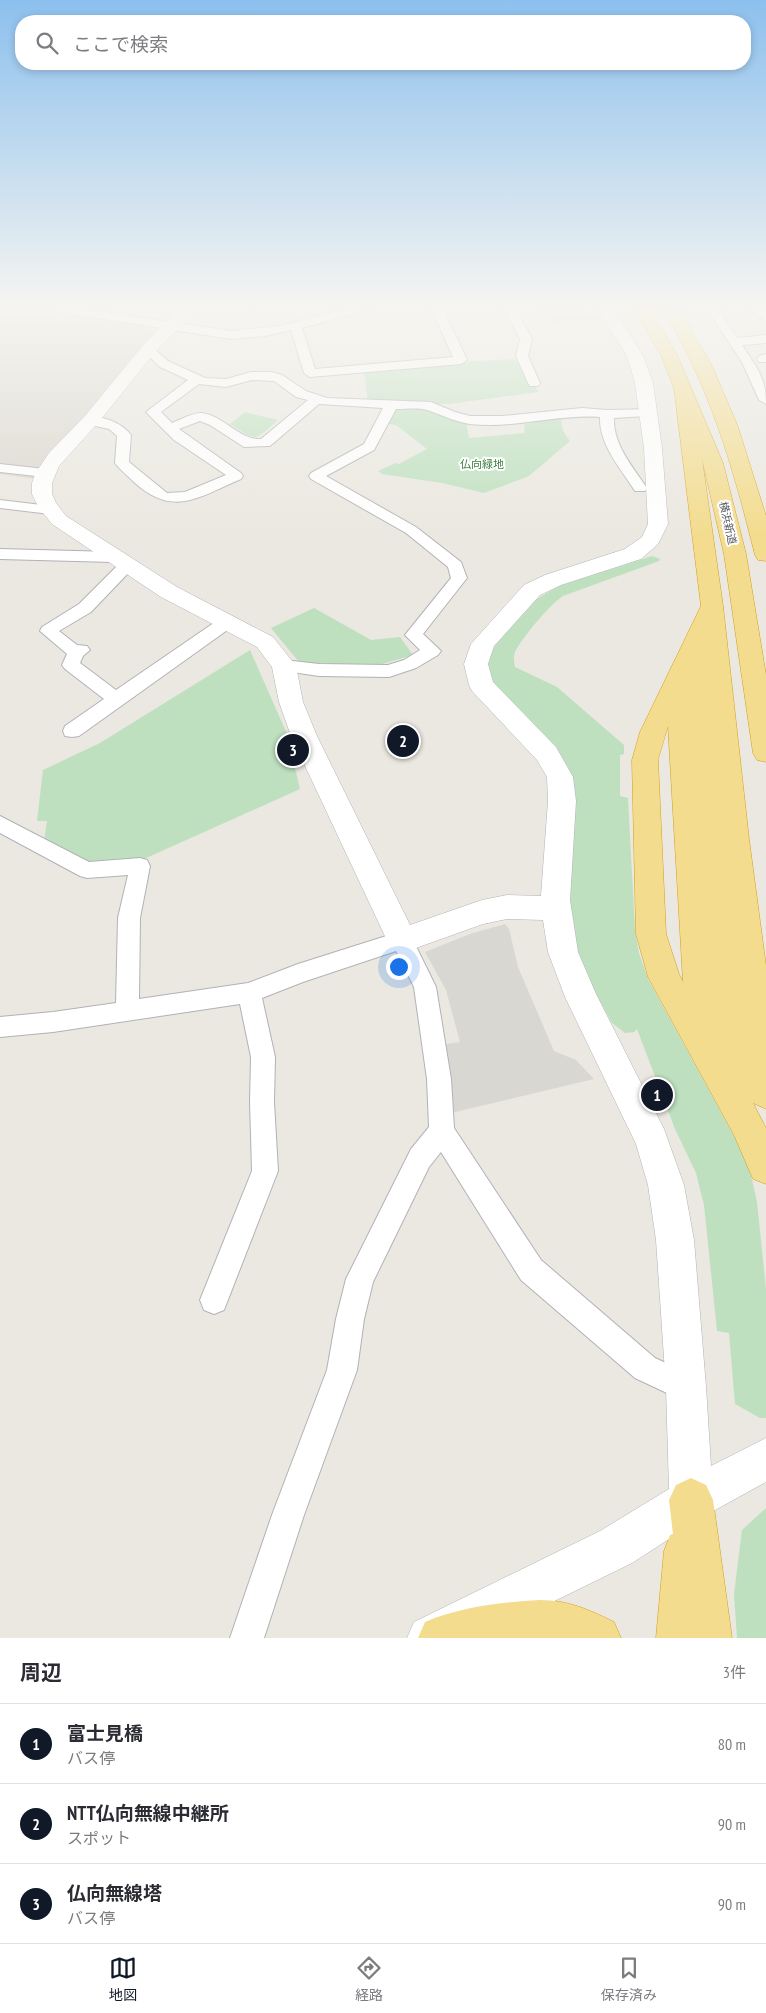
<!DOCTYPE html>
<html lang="ja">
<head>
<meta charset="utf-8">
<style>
	:root { --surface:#fff; --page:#f2f2f3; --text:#2b2b33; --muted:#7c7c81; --line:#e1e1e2; --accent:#111827 }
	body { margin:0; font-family:"PT Sans Narrow","Noto Sans JP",sans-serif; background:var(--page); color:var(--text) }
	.you { position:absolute; left:398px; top:966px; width:18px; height:18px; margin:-12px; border:4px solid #fff; border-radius:50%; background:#1a73e8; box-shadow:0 0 0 8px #1a73e833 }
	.badge { display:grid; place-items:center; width:32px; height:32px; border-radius:50%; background:var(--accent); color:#fff; font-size:16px; font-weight:700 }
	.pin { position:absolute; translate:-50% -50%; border:2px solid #fff; box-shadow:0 1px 5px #0006 }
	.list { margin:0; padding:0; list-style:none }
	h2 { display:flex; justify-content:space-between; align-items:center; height:65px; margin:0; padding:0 20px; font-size:21px }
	h2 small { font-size:16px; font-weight:400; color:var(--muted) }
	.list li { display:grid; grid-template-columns:32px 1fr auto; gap:15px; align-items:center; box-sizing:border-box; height:80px; padding:0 20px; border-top:1px solid var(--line) }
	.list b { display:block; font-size:19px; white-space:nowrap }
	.list p { margin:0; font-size:16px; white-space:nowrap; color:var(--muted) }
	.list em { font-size:16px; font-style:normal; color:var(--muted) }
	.icon { flex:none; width:28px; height:28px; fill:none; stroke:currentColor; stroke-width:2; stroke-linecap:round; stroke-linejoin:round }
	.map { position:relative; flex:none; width:766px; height:1638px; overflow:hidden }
	.search { position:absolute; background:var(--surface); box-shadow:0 2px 8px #0003; left:15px; right:15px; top:15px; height:55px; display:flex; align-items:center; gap:12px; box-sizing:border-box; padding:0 18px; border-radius:20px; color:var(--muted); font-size:19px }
	.sheet { height:305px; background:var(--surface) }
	nav { display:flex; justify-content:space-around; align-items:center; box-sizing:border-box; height:70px; border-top:1px solid var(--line); background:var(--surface); font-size:14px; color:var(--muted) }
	nav a { display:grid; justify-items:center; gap:2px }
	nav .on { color:var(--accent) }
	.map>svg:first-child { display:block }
</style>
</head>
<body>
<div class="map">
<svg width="766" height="1638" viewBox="0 0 766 1638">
	<rect width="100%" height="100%" fill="#eae8e0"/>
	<path fill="#d9d7d2" d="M 579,308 L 580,312 L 595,312 L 600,322 L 548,323 L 542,310 Z
		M 505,924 L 509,929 L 518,967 L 554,1051 L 576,1060 L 594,1079 L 447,1114 L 440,1045 L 460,1042 L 446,990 L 425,952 L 470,934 Z"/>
	<path fill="#dad7ce" d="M 0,309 L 29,309 L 148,325 L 145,328 L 155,331 L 82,421 L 40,466 L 34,479 L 0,474 Z"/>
	<path fill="#bee0bf" d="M 515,359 L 539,392 L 449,404 L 368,403 L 364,371 L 457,362 Z
		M 392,408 L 427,409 L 446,418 L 466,422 L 469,438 L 525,433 L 524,425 L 560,415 L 563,431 L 570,441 L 529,476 L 484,493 L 442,483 L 382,474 L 378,471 L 396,463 L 399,464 L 427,449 L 396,425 L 388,424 Z
		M 245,412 L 278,420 C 254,441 258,442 230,424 Z
		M 652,556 L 660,559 L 659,561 L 563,596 C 551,603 521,639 515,652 C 513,657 514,662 515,667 L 557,687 L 624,745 L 624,754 L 620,755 L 620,796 L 628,798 L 635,930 L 639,953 L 648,979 L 748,1162 L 757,1202 L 766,1289 L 766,1418 L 760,1418 L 735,1404 L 729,1333 L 717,1331 L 704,1205 L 696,1173 L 675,1129 L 637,1029 L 634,1032 L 625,1033 L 612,1023 L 586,976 L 573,937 L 569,898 L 573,805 L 489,678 L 487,663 L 492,649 L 535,600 L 559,586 Z
		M 314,608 L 371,640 L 400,637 L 413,655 L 372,667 L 299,662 L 271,628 Z
		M 250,650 L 287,734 L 300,789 L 135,863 L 88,865 L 44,841 L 47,821 L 37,821 L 43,770 L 100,743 Z
		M 766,1508 L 766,1638 L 737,1638 L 734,1594 L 742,1530 Z"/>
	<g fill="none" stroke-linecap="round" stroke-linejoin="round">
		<g stroke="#b1b2b7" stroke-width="2">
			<path id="street" d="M 47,308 L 75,308 L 231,331 L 281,326 L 348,308 L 369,308 L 367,310 L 302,328 L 315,369 L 453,357 L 431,308 L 443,308 L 467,360 L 461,364 L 310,377 L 304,373 L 291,330 L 265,336 L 231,339 L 53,311 Z
				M 501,308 L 515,308 L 532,339 L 528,356 L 540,383 L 538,386 L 530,386 L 528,383 L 516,356 L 520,339 L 506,312 Z
				M 706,308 L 718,308 L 737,338 L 766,335 L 766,343 L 742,345 C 756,367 766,376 766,404 L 759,400 L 742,362 Z
				M 748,308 L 761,308 L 766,311 L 766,320 L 762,319 Z
				M 147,345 L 151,346 L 168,361 L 205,378 L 226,379 L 251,372 L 272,372 L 282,375 L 306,391 L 327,398 L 431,402 L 455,412 L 470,416 L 502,416 L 582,408 L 607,410 L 652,409 L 654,412 L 647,416 L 614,418 C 613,445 633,467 647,488 L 645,491 L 635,491 L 633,488 C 619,466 599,444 600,417 C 557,414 514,429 470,424 C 456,422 444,416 430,411 C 421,407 407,409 396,409 L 374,450 L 326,476 L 416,527 L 461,562 L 467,578 L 423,634 L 441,651 L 438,655 L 416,668 L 389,677 L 319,676 L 278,670 L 275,666 L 278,662 L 284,660 L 319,664 L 388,665 L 404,660 L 420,650 L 405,635 L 451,578 L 448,567 L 406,533 L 311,479 L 309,476 L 311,473 L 364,444 L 383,408 L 319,404 L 270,446 L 244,447 L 210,425 L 200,421 L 179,429 L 241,473 L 243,476 L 241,479 C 199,497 173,518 134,482 C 128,476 120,470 115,463 L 117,436 L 109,429 L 86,424 L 84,421 L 86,418 C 101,414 122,423 131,435 L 129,462 L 167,493 L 185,492 L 226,475 L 174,440 L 146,412 L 188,380 L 160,367 L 141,349 ZM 252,380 L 274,381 L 296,397 L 308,400 L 261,439 C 239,440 224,416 202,413 C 193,412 180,420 172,423 L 161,412 L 199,384 L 226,387 Z
				M 766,354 L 766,362 L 759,362 L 757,359 L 759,356 Z
				M 0,464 L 45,469 L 50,470 L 52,473 L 50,476 L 45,477 L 0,472 Z
				M 0,500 L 50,506 L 55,507 L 57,510 L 55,513 L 50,514 L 0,508 Z
				M 0,549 L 113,552 L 119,554 L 121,557 L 119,560 L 113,562 L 0,559 Z
				M 127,560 L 133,562 L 135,565 L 133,568 L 91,612 L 59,631 L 77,645 L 87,646 L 90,650 L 83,656 L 80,663 L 116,690 L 221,618 L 227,617 L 233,618 L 235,622 L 233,626 L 79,736 L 72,737 L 65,736 L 63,731 L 65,726 L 104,699 L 65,669 L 62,665 L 67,654 L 40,631 L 42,627 L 79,604 L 121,562 Z
				M 0,816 L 89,862 L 140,858 L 147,860 L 150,866 L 140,918 L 139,999 L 248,983 L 298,964 L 402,931 L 410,934 L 436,987 L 451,1079 L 454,1128 L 541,1260 L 655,1358 L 696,1377 L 701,1387 L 696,1397 L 686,1402 L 635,1378 L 521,1280 L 441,1152 L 429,1167 L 373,1282 L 364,1319 L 357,1370 L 304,1515 L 264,1638 L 230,1638 L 272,1515 L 327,1370 L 336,1319 L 346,1279 L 411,1149 L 429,1127 L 427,1079 L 414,987 L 396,951 L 303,982 L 262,998 L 275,1057 L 274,1102 L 278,1171 L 224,1310 L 214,1314 L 204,1310 L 200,1300 L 252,1171 L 250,1102 L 251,1057 L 240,1004 L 53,1032 L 0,1037 L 0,1017 L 53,1012 L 116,1003 L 118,918 L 128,875 L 87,878 L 80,876 L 0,833 Z"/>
		</g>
		<g stroke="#b2b4ba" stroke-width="1">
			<path id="secondary" d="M 181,308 L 198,308 L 156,351 L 97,424 L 59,466 L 52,483 L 52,494 L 56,503 L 66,516 L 177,587 L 273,637 L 296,666 L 303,702 L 317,736 L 410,925 L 482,900 L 507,895 L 541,896 L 548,801 L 547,777 L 537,760 L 472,691 L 469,685 L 464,664 L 471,644 L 524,585 L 545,575 L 625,549 L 642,537 L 648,524 L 644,448 L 635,383 L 627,356 L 597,308 L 613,308 L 643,356 L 653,383 L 662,448 L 668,524 L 658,544 L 641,559 L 561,585 L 540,595 L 494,646 L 488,664 L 493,682 L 556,747 L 573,777 L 576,801 L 570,900 L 578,952 L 596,994 L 664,1129 L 684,1185 L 694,1240 L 706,1387 L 711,1466 L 766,1438 L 766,1482 L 706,1515 L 632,1563 L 479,1638 L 407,1638 L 414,1622 L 600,1531 L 669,1489 L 666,1387 L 656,1240 L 648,1185 L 636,1144 L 565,997 L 548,952 L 543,920 L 507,919 L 483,924 L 402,953 L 391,949 L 291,736 L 279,702 L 272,667 L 257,647 L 161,597 L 52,524 L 39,508 L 32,494 L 32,483 L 35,474 L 49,453 L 85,416 L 144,344 Z"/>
		</g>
		<g stroke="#d79e13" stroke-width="1">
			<path id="highway" d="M 634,308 L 650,308 L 677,355 L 723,463 L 746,554 L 766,675 L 766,762 L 757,760 L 753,753 L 724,554 L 702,459 L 723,606 L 749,839 L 766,966 L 766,1109 L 753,1103 L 766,1128 L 766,1184 L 753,1179 L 734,1135 L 648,977 L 636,934 L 632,760 L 640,732 L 701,606 L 674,388 L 661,355 ZM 668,726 L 683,982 L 679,974 L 666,934 L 658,760 Z
				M 662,308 L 678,308 L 712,366 L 738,427 L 766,516 L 766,561 L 758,560 L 755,555 C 733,467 710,386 662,308 Z
				M 691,1478 L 706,1485 L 713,1500 L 732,1638 L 656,1638 L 664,1551 L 670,1535 L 673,1534 L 669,1500 L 676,1485 Z
				M 540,1600 C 568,1600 590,1610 614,1622 L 621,1638 L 418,1638 L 425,1622 C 460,1607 503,1602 540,1600 Z"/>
		</g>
		<use href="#street" fill="#fff" fill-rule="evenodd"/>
		<use href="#secondary" fill="#fff" fill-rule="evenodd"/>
		<use href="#highway" fill="#f3dc8e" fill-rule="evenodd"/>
	</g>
	<linearGradient id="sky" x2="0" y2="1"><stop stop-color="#8cc0ee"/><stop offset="0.57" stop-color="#f6f5f1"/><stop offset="1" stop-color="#f6f5f1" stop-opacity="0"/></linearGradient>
	<rect width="766" height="537" fill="url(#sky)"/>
	<g text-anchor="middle" stroke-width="4" stroke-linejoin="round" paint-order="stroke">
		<g font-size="11" fill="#3a7d3f" stroke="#fff">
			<text x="482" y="468">仏向緑地</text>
		</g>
		<g font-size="11" fill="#595c60" stroke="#fff">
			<text transform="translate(728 523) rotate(77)" y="4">横浜新道</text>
		</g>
	</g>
</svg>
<div class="you"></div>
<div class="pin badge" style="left:657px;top:1095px">1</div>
<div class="pin badge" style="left:403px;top:741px">2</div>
<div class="pin badge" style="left:293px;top:750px">3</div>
<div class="search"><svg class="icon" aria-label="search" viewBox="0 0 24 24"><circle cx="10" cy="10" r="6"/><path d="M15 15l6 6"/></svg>ここで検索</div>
</div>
<section class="sheet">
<h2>周辺<small>3件</small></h2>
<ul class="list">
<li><span class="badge">1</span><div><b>富士見橋</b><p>バス停</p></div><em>80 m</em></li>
<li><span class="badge">2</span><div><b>NTT仏向無線中継所</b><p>スポット</p></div><em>90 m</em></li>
<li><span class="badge">3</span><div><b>仏向無線塔</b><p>バス停</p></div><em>90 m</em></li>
</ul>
</section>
<nav>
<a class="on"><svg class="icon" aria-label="map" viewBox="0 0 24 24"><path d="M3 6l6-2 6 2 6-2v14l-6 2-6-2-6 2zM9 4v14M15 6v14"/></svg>地図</a>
<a><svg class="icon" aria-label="directions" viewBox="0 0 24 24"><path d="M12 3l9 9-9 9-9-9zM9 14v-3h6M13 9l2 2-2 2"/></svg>経路</a>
<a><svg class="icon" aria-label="saved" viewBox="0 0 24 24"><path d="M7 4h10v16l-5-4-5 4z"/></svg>保存済み</a>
</nav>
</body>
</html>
